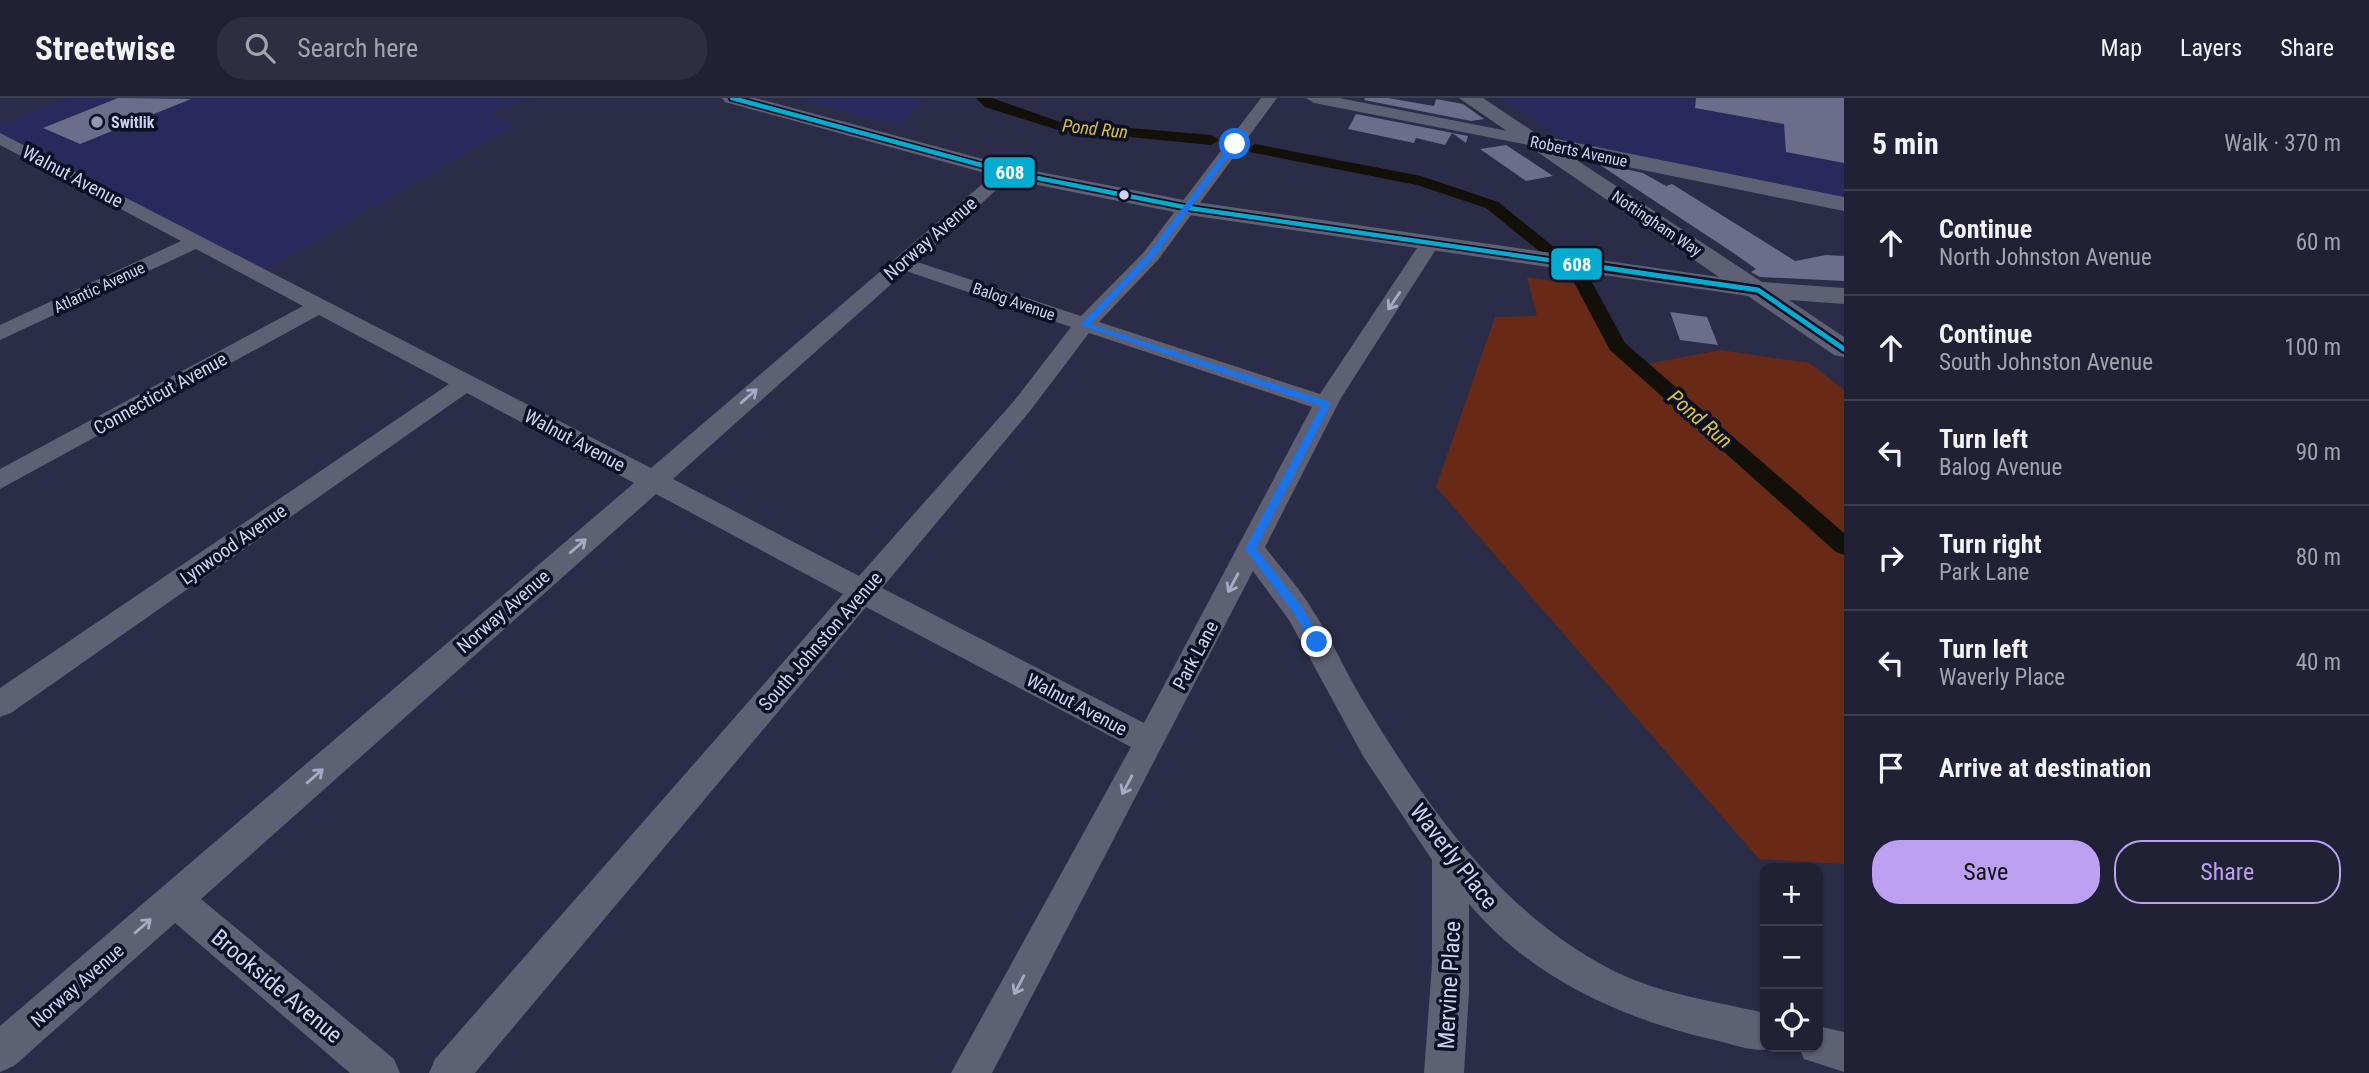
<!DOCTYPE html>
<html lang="en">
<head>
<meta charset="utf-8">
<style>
	:root { --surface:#202135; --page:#2d2e41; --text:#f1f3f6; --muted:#a2a3ad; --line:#3d3e50; --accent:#bca0f2 }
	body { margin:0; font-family:"Roboto Condensed",sans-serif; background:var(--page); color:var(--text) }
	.controls { position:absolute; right:21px; bottom:21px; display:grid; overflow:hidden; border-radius:14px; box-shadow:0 2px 5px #0004 }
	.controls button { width:63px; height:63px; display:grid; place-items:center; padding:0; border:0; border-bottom:2px solid var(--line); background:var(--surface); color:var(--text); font:35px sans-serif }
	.stop { position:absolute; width:21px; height:21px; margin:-16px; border:5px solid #1a73e8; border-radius:50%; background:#fff }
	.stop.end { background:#1a73e8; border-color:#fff; box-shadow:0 2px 7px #0008 }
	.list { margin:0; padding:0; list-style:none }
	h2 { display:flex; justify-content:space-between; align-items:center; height:91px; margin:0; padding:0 28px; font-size:30px }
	h2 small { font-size:23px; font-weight:400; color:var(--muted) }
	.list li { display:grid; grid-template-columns:46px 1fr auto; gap:21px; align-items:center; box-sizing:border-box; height:105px; padding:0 28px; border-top:2px solid var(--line) }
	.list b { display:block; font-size:26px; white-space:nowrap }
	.list p { margin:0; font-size:23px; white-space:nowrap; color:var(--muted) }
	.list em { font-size:23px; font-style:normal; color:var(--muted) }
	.actions { display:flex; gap:14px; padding:21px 28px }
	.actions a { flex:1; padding:16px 0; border:2px solid var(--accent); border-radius:28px; text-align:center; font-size:24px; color:var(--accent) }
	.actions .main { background:var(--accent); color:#111 }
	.icon { flex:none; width:38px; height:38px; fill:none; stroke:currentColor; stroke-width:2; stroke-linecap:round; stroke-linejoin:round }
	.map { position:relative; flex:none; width:1844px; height:975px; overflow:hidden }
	header { display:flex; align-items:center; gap:42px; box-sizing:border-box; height:98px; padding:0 35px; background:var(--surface); border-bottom:2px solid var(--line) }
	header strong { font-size:33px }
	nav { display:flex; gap:38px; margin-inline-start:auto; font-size:24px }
	.search { width:490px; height:63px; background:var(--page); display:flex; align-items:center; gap:18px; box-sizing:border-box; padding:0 24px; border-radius:28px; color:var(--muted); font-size:26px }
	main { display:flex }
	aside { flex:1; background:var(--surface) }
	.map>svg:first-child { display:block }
</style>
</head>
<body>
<header>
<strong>Streetwise</strong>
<div class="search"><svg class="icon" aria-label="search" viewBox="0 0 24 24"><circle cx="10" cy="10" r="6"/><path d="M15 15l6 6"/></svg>Search here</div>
<nav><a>Map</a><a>Layers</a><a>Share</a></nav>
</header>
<main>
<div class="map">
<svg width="1844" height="975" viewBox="0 0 1844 975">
	<rect width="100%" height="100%" fill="#2b2c47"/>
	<path fill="#282a5d" d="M 65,0 L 529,0 L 488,17 L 515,26 L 262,174 L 0,39 L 0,28 Z
		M 795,0 L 924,0 L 900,28 Z
		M 1500,0 L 1844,0 L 1844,105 L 1579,51 Z"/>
	<path fill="#682917" d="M 1527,179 L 1588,188 L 1631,269 L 1720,252 L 1810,265 L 1844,292 L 1844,766 L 1759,761 L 1436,389 L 1495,219 L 1537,218 Z"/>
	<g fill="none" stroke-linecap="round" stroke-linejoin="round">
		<path fill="#121009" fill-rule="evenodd" d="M 976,0 L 992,0 L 1060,24 L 1211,37 L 1219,42 L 1211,47 L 1058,32 L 985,9 Z
			M 1255,46 L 1421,78 L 1498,104 L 1559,153 L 1550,158 L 1544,157 L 1486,110 L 1417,87 L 1250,54 L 1247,51 Z
			M 1579,172 L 1588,177 L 1625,245 L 1844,435 L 1844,457 L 1836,454 L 1610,252 L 1570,177 Z"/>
	</g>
	<path fill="#6b6d8a" d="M 118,0 L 191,1 L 80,46 L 43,30 Z
		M 1365,0 L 1388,0 L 1434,8 L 1436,1 L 1463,6 L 1484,21 L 1471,23 L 1364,2 Z
		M 1696,0 L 1844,0 L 1844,65 L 1786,54 L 1784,26 L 1695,10 Z
		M 1356,16 L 1468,38 L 1466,45 L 1452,35 L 1445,47 L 1416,40 L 1414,45 L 1348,31 Z
		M 1506,47 L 1553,78 L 1526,83 L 1480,51 Z
		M 1597,65 L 1643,75 L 1666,88 L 1672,86 L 1795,163 L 1826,157 L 1844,158 L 1844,183 L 1760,179 L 1751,174 L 1756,171 L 1732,154 Z
		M 1670,214 L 1707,219 L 1718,247 L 1680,242 Z"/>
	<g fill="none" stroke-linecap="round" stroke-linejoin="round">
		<path fill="#5e6074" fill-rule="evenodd" d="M 1261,0 L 1277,0 L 1158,162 L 1099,224 L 1320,296 L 1423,141 L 1437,141 L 1440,145 L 1341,300 L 1265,449 C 1280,469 1297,487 1310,508 C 1330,538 1344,571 1362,601 C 1426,707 1499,814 1612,872 C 1659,896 1714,903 1765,915 L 1765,949 L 1776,949 C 1757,957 1734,946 1714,942 C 1620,920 1533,881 1469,806 L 1469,894 L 1464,975 L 1424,975 L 1432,866 L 1432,762 L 1363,658 L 1289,522 L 1253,473 L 992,975 L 951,975 L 1131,649 L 866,509 L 475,975 L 429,975 L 435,961 L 843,496 L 656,396 L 201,801 L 394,961 L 400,975 L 350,975 L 175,825 L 14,968 L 0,974 L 0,928 L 634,385 L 467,295 L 11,615 L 0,619 L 0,590 L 449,286 L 319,217 L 0,391 L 0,371 L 303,208 L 196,151 L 0,242 L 0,227 L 181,143 L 0,47 L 0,35 L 651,370 L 1001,70 L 1013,70 L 1016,74 L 917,164 L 1081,218 L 1144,154 ZM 906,173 L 1071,229 L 1014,303 L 859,478 L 673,381 ZM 1089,235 L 1312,309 L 1144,625 L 882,490 L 1030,313 Z
			M 1306,0 L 1339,0 L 1534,38 L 1543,43 L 1534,48 L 1314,5 Z
			M 1818,928 L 1844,934 L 1844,974 L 1804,961 L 1799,949 L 1818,949 Z"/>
		<path fill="#5e6074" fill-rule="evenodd" d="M 722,0 L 755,0 L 1009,68 L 1189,103 L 1719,179 L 1459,0 L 1483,0 L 1546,42 L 1552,40 L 1844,99 L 1844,113 L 1569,57 L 1762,184 L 1844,190 L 1844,206 L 1789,202 L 1844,239 L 1844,259 L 1834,257 L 1748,198 L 1189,117 L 1007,81 L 725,4 Z"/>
		<g stroke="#0d0f24" stroke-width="8">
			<path id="bus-1-far1" d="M 732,0 L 1007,74 L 1189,110 L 1604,170"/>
		</g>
		<g stroke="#0d0f24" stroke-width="10">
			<path id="bus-1" d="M 1592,168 L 1758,192 L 1844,251"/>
		</g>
		<use href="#bus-1-far1" stroke="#06acd0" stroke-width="4.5"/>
		<use href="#bus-1" stroke="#06acd0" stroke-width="5"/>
	</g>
	<defs><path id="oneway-shaft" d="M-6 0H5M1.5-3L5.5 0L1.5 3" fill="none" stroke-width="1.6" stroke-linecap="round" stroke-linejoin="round" transform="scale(1.75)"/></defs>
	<g stroke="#a6aac5">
		<use href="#oneway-shaft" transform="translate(1394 203) rotate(124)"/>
		<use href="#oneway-shaft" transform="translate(749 298) rotate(-41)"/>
		<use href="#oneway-shaft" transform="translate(578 448) rotate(-41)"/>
		<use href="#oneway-shaft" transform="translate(1233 485) rotate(118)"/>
		<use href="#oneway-shaft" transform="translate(315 678) rotate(-41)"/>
		<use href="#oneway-shaft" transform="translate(1127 687) rotate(118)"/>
		<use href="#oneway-shaft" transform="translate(143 828) rotate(-41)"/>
		<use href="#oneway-shaft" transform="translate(1019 887) rotate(118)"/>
	</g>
	<path fill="#1a73e8" d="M 1232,44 L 1238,46 L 1154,159 L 1090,226 L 1330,304 L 1331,306 L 1256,450 L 1302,509 L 1322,544 L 1317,549 L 1312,547 L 1294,515 L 1245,451 L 1321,308 L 1080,227 L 1148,156 Z"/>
	<circle fill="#9498b5" stroke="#0d0f24" stroke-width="2.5" cx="97" cy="24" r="7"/>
	<circle fill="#ccd2f0" stroke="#0d0f24" stroke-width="2.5" cx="1124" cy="97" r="6"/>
	<g text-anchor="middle" stroke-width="7" stroke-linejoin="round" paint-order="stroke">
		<g font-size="16" font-weight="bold" fill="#ccd2f0" stroke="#0d0f24" text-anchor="start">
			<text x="111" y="30">Switlik</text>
		</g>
		<g font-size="16" fill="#ccd2f0" stroke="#0d0f24">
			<text transform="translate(1579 53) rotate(12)" y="6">Roberts Avenue</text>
			<text transform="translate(1657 125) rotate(34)" y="6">Nottingham Way</text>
			<text transform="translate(99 189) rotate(-25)" y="6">Atlantic Avenue</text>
			<text transform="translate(1014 203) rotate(19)" y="6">Balog Avenue</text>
		</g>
		<g font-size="18" font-style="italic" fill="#dbc137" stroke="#0d0f24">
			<text transform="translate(1095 31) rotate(6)" y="6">Pond Run</text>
		</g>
		<g font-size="19" fill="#ccd2f0" stroke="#0d0f24">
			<text transform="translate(73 78) rotate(28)" y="7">Walnut Avenue</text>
			<text transform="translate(930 140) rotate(-41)" y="7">Norway Avenue</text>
			<text transform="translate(160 295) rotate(-29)" y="7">Connecticut Avenue</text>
			<text transform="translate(575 342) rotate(28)" y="7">Walnut Avenue</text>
			<text transform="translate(233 446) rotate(-35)" y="7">Lynwood Avenue</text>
			<text transform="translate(503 513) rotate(-41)" y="7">Norway Avenue</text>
			<text transform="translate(820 543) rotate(-49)" y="7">South Johnston Avenue</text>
			<text transform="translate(1195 557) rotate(-62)" y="7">Park Lane</text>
			<text transform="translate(1077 606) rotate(28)" y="7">Walnut Avenue</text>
			<text transform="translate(77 887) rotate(-41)" y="7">Norway Avenue</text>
		</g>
		<g font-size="21" font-style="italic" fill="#dbc137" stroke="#0d0f24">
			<text transform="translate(1700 321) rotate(41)" y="7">Pond Run</text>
		</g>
		<g font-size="23" fill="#ccd2f0" stroke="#0d0f24">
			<text transform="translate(1454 758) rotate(52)" y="8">Waverly Place</text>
			<text transform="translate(1449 887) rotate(-87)" y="8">Mervine Place</text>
			<text transform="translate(277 888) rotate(40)" y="8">Brookside Avenue</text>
		</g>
	</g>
	<g stroke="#0d0f24" stroke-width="2.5">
		<rect x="983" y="58" width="53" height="33" rx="7" fill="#06acd0"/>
		<rect x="1550" y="149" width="53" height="34" rx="7" fill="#06acd0"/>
	</g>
	<g font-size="19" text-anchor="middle" font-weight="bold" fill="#fff">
		<text x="1010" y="81">608</text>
		<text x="1577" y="173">608</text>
	</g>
</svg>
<div class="controls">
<button>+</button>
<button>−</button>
<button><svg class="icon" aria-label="locate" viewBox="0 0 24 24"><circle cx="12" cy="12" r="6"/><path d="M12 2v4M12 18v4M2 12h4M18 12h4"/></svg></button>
</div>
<div class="stop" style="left:1235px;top:46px"></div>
<div class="stop end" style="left:1317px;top:544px"></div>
</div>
<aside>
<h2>5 min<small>Walk · 370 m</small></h2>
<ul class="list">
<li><svg class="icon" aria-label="ahead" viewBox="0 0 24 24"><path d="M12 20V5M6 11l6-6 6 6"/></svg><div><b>Continue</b><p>North Johnston Avenue</p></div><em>60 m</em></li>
<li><svg class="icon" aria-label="ahead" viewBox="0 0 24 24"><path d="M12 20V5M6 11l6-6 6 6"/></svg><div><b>Continue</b><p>South Johnston Avenue</p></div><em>100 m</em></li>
<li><svg class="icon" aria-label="left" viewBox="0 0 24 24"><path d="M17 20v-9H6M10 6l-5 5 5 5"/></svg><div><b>Turn left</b><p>Balog Avenue</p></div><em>90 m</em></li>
<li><svg class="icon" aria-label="right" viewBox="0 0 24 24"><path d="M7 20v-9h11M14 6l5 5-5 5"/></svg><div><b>Turn right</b><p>Park Lane</p></div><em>80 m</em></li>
<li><svg class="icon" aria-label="left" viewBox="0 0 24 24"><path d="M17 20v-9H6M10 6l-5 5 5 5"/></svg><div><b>Turn left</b><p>Waverly Place</p></div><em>40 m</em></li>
<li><svg class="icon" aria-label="arrive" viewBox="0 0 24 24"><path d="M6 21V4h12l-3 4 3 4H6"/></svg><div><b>Arrive at destination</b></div></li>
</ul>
<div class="actions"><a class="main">Save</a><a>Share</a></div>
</aside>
</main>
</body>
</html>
